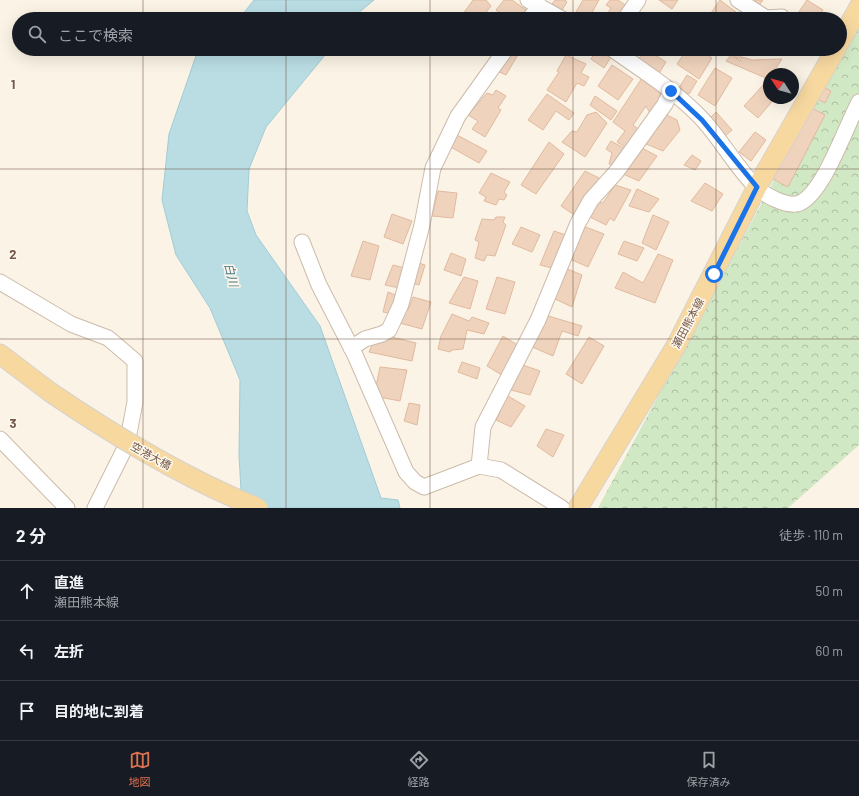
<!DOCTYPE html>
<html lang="ja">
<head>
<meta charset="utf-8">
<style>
	:root { --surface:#171b24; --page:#242831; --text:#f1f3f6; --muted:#9ea1a6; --line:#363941; --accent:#e0734f }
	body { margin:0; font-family:Barlow,"Noto Sans JP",sans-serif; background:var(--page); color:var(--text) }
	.compass { position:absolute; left:763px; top:68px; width:36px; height:36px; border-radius:50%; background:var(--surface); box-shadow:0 4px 16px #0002; rotate:306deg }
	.stop { position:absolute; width:12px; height:12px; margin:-9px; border:3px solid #1a73e8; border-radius:50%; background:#fff }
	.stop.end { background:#1a73e8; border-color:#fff; box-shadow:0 1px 4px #0008 }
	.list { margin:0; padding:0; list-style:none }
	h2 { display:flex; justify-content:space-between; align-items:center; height:52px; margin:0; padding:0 16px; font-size:17px }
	h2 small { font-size:13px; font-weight:400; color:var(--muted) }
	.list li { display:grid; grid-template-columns:26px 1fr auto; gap:12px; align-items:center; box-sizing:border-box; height:60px; padding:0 16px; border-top:1px solid var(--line) }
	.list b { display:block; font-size:15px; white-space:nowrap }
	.list p { margin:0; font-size:13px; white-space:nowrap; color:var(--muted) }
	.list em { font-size:13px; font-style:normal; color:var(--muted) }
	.icon { flex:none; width:22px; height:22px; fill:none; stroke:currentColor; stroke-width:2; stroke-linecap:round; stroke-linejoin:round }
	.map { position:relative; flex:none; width:859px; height:508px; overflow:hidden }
	.search { position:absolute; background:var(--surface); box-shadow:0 4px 16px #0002; left:12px; right:12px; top:12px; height:44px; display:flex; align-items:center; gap:10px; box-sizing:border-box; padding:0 14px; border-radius:22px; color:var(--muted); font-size:15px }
	.sheet { height:232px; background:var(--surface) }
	nav { display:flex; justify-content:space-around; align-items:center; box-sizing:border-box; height:56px; border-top:1px solid var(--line); background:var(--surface); font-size:11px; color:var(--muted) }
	nav a { display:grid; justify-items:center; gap:2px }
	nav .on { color:var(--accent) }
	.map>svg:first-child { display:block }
</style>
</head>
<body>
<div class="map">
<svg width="859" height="508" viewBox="0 0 859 508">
	<defs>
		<pattern id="forest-crowns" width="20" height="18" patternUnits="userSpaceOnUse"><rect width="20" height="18" fill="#d1e8c4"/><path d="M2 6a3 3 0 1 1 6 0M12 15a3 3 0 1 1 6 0" fill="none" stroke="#aebfa1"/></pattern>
	</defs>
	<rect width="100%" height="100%" fill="#fbf3e5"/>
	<path fill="url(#forest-crowns)" d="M 859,22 L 859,445 L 788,508 L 598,508 Z"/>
	<path fill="#badde4" stroke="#a1ccd5" d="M 254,0 L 374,0 L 351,19 L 239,19 Z
		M 216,49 L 330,49 L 266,127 L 249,169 L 247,211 L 256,235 L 320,326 L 381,498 L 398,500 L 400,508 L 242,508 L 239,455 L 240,380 L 210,308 L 176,255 L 162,200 L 169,134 L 198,50 L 214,51 Z"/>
	<path fill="#efd3bd" stroke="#e1ba9e" d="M 473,0 L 486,0 L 491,6 L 481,19 L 468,19 L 463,14 Z
		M 504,0 L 512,0 L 526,10 L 519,19 L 508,19 L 496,10 Z
		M 555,0 L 565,0 L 567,2 L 562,10 L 552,4 Z
		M 583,0 L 599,0 L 589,18 L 576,12 Z
		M 610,0 L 618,0 L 628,7 L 620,19 L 605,18 L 611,8 L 606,5 Z
		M 659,0 L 678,0 L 672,9 Z
		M 720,0 L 736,12 L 730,19 L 707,19 Z
		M 745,0 L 763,0 L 757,8 Z
		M 807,0 L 823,10 L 817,19 L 800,19 L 796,16 Z
		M 597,49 L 611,57 L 604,68 L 591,59 Z
		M 646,49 L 666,62 L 658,75 L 637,61 Z
		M 687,49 L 699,49 L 712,58 L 699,79 L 677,64 Z
		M 724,49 L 746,49 L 739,59 Z
		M 786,49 L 798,49 L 794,55 Z
		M 504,51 L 512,55 L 515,52 L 519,53 L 506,75 L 495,70 Z
		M 566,55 L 586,64 L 581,73 L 589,77 L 584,86 L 577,83 L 566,102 L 547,90 L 559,72 L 557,71 Z
		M 731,55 L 740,61 L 742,57 L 752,60 L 782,59 L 772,74 L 769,74 L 768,79 L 726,61 Z
		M 612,65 L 633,79 L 618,100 L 598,86 Z
		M 715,68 L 732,78 L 715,106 L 698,95 Z
		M 687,75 L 697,81 L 689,94 L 679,88 Z
		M 642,78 L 664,95 L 650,113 L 646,106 L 633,125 L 641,131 L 630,150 L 617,142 L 625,131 L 613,122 Z
		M 764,84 L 769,88 L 769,98 L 775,98 L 758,118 L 744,106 Z
		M 821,86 L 831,91 L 825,103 L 815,98 Z
		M 496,90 L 506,96 L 498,108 L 501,110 L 485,137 L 472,129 L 478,121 L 468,115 L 487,93 L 493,95 Z
		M 547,94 L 574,113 L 569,120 L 556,111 L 543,130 L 528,120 Z
		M 595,96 L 617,111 L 611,120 L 590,105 Z
		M 810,107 L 825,115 L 788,187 L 773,179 Z
		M 596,112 L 607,123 L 585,157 L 562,142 L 572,131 L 577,132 L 587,115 Z
		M 716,112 L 732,130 L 724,137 L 708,120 Z
		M 667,115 L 677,120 L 680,130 L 663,151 L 644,143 L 657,123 Z
		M 755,132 L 766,140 L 751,161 L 739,152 Z
		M 455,134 L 487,151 L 479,163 L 449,146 Z
		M 611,141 L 629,151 L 617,167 L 609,164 L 612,153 L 606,149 Z
		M 549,142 L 564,154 L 536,194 L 521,185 Z
		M 640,147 L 657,156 L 639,181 L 623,174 Z
		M 692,155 L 701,161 L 695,170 L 684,165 Z
		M 585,171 L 601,179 L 576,216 L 561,206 Z
		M 491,173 L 510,182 L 504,192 L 507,195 L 504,200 L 499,199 L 496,205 L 484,201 L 486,197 L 479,193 Z
		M 705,183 L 723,194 L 712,211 L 691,201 Z
		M 615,185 L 631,190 L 614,221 L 610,218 L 606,225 L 590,217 L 597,202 L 603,203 Z
		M 637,189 L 659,199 L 649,212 L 629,206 Z
		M 438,191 L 457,193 L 453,218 L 432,216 Z
		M 392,214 L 412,221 L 403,244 L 384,237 Z
		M 653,215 L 669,222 L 656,250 L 642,243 Z
		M 496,217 L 505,217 L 503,222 L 506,225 L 495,256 L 487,255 L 484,261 L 475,258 L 479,242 L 475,240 L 482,219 L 494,220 Z
		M 583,226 L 604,234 L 588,267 L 570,259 Z
		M 521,227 L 540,235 L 532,252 L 512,244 Z
		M 554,231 L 566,235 L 552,268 L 540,265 Z
		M 363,241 L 379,246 L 370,280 L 351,276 Z
		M 624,241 L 644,248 L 637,261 L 618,254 Z
		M 451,253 L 466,259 L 461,276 L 444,270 Z
		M 658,254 L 673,260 L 655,303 L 615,288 L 623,272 L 643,283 Z
		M 415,262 L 425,265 L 419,285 L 408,282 Z
		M 393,265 L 405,268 L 399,288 L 385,285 Z
		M 565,268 L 582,275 L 572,307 L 553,298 Z
		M 464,277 L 478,281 L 470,309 L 449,303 Z
		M 497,277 L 515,282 L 505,314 L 486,309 Z
		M 388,292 L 398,296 L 394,314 L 383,312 Z
		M 413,297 L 431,302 L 422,329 L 396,322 L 402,311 L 408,310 Z
		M 452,314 L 469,321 L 472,317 L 489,323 L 484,334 L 467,330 L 463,349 L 452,350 L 450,352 L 438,349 L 441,336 Z
		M 545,315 L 582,326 L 578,336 L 562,331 L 553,356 L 530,346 Z
		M 388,336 L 416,343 L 412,361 L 369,352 L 375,338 Z
		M 503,336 L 519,346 L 505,377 L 487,366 Z
		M 589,337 L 604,346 L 582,384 L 566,374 Z
		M 462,362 L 480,368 L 477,379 L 458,372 Z
		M 520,364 L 540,371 L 530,395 L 511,390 Z
		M 380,367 L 407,370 L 400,401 L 374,396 Z
		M 508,396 L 525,406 L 511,427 L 496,420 L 500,412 L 497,410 Z
		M 409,403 L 420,405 L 417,425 L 404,421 Z
		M 546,429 L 564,435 L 553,457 L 537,446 Z"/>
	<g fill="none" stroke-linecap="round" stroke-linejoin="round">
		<g stroke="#ccbbab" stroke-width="17">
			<path id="minor" d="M 528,0 L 562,19
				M 738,0 L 766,18 L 782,17
				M 529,19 L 540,6
				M 625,19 L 638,0
				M 612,49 C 643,71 677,92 703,120 C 722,141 736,167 756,187 C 764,195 788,208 800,203 C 824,192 846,126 859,102
				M 302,242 L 319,285 L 355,355 L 406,472 L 415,482 L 424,487 L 479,466 L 501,470 L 562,508
				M 0,282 L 71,324 L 108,338 L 135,361 L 135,402 L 127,444 L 95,508
				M 351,348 L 365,339 L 382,334 L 389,330 L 401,304 L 422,225 L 433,168 L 458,116 L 506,49
				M 0,439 L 67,508
				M 479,466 L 483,427 L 538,320 L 578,223 L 591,200 L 617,171 L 665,104 L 671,91"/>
		</g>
		<g stroke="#d8d1cd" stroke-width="21">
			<path id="major" d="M 840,42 L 859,7
				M 0,354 L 50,392
				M 578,508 L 676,346 L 757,187 L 836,49"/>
		</g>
		<use href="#minor" stroke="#fff" stroke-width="15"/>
		<use href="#major" stroke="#f7d9a0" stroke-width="19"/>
		<g stroke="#d8d1cd" stroke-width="21" stroke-linecap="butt">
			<path id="major-bridge" d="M 50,392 C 116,437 184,478 258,508"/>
		</g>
		<use href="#major-bridge" stroke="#f7d9a0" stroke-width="19"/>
	</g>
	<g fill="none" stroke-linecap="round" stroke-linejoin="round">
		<path stroke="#1a73e8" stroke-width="5" d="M 671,91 L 702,120 L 757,187 L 714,274"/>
	</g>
	<path fill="none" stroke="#735a4b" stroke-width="1" stroke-opacity="0.55" d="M 143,0 L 143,19M 286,0 L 286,19M 430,0 L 430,19M 573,0 L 573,19M 716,0 L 716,19M 143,49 L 143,508M 286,49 L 286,508M 430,49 L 430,508M 573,49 L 573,508M 716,49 L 716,508M 0,169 L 859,169M 0,339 L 859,339"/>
	<g text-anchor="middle" stroke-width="3" stroke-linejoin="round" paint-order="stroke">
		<g font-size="11" fill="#735a4b" stroke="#fef7eb">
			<text transform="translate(688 323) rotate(-62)" y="4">瀬田熊本線</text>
			<text transform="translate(151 456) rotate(29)" y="4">空港大橋</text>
		</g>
		<g font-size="12" font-style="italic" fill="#467985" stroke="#fef7eb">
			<text transform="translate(231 275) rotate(76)" y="4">白川</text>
		</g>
	</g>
	<g font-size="13" text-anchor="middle" font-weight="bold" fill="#735a4b" stroke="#fef7eb" stroke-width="3" stroke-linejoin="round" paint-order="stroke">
		<text x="13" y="89">1</text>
		<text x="13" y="259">2</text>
		<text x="13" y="428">3</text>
	</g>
</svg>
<svg class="compass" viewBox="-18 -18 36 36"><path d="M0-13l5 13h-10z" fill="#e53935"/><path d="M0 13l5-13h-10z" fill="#9ea1a6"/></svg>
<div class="stop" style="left:714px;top:274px"></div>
<div class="stop end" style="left:671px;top:91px"></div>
<div class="search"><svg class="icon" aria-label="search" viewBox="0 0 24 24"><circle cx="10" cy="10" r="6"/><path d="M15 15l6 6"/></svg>ここで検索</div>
</div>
<section class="sheet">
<h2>2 分<small>徒歩 · 110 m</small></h2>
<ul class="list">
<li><svg class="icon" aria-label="ahead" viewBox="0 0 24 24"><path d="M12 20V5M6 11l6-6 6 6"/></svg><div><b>直進</b><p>瀬田熊本線</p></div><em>50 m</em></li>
<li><svg class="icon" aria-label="left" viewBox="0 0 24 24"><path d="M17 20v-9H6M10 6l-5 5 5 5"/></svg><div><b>左折</b></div><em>60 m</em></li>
<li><svg class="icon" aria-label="arrive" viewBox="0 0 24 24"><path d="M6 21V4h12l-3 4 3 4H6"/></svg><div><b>目的地に到着</b></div></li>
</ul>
</section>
<nav>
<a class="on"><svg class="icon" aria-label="map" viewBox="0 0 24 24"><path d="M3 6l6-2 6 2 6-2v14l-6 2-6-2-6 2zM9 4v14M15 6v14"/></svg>地図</a>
<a><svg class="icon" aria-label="directions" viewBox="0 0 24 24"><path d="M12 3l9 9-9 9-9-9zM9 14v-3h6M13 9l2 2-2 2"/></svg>経路</a>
<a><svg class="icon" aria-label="saved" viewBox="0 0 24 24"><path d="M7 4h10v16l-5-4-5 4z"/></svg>保存済み</a>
</nav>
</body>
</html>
